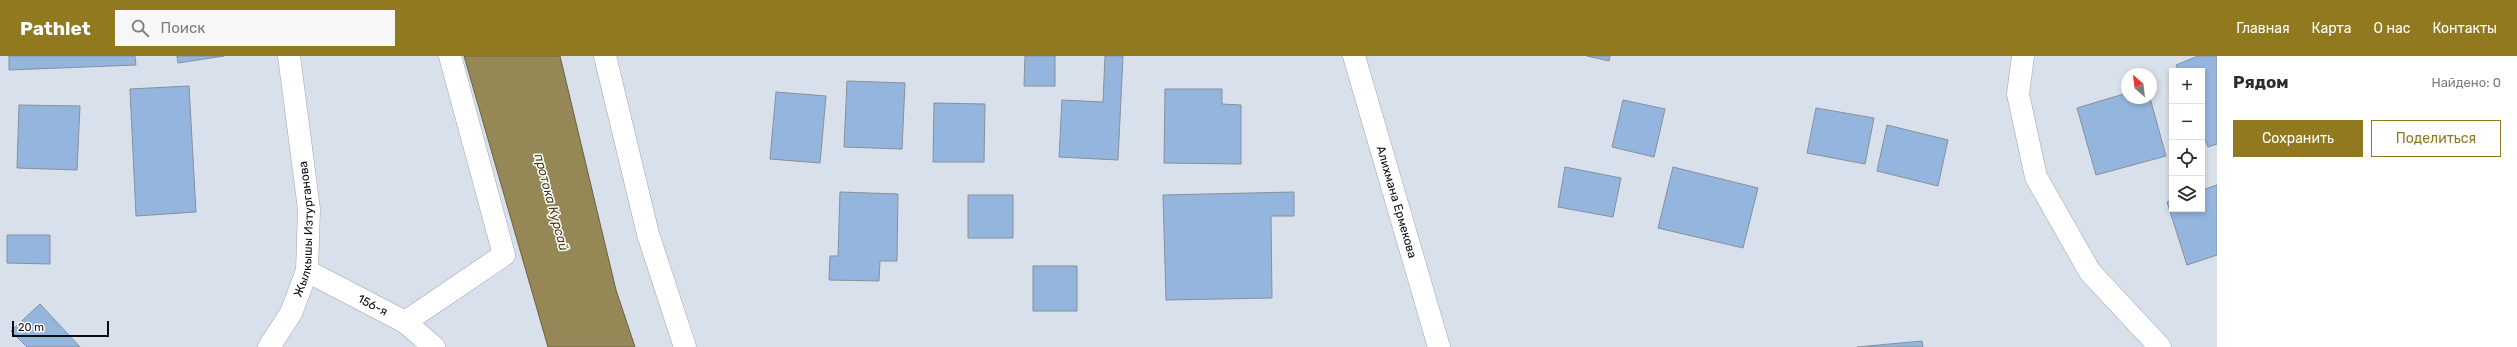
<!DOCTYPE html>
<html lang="ru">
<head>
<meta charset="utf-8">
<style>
	:root { --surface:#fff; --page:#f7f7f7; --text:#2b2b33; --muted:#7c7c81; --line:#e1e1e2; --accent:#917920 }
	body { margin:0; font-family:Rubik,sans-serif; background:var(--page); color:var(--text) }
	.controls { position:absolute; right:12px; top:12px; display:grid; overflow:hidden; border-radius:0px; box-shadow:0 2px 6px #0003 }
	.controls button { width:36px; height:36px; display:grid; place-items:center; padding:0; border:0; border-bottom:1px solid var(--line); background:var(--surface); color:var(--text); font:20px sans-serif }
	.compass { position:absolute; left:2121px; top:12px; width:36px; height:36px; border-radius:50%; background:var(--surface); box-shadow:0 2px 6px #0003; rotate:332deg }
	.scale { position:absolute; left:12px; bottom:10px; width:97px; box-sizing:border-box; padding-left:4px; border:2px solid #0a0d11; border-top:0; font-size:11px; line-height:14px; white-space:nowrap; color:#0a0d11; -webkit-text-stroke:3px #fff; paint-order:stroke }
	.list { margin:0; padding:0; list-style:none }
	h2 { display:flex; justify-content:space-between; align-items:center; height:52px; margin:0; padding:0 16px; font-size:17px }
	h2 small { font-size:13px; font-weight:400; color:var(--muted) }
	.actions { display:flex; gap:8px; padding:12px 16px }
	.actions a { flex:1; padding:9px 0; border:1px solid var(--accent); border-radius:0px; text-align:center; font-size:14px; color:var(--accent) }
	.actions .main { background:var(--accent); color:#fff }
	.icon { flex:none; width:22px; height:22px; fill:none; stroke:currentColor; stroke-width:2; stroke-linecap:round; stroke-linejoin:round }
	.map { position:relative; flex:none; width:2217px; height:291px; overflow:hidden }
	header { display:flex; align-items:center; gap:24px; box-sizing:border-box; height:56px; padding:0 20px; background:var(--accent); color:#fff }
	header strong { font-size:19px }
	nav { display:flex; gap:22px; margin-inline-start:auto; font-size:14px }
	.search { width:280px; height:36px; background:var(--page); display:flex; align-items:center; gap:10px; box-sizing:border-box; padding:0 14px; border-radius:0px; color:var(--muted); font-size:15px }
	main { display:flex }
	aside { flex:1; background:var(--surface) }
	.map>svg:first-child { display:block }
</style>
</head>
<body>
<header>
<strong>Pathlet</strong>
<div class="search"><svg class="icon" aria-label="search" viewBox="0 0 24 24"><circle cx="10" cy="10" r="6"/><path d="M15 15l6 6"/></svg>Поиск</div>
<nav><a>Главная</a><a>Карта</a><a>О нас</a><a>Контакты</a></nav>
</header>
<main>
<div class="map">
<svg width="2217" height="291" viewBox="0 0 2217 291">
	<rect width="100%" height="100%" fill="#d7e0eb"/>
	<path fill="#958756" stroke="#6b6241" d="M 464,0 L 560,0 L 616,234 L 635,291 L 548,291 Z"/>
	<path fill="#94b5de" stroke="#88909a" d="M 9,0 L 135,0 L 136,9 L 9,14 Z
		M 177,0 L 224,0 L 178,7 Z
		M 1025,0 L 1055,0 L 1055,30 L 1024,30 Z
		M 1105,0 L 1123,0 L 1118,104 L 1059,101 L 1062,44 L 1103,46 Z
		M 1587,0 L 1610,0 L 1609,5 Z
		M 2198,0 L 2217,0 L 2217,88 L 2208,91 L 2202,76 L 2202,15 L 2179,15 L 2176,9 Z
		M 847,25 L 905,27 L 902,93 L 844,91 Z
		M 189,30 L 196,156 L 136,160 L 130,33 Z
		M 1165,33 L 1222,33 L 1222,48 L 1241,49 L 1241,108 L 1164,107 Z
		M 776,36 L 826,40 L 820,107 L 770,103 Z
		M 2127,37 L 2127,42 L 2150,42 L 2166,100 L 2096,119 L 2077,52 Z
		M 1623,44 L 1665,53 L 1654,101 L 1612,91 Z
		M 934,47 L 985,48 L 984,106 L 933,106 Z
		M 19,49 L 80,50 L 77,114 L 17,112 Z
		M 1816,52 L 1874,62 L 1865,108 L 1807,97 Z
		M 1887,69 L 1948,84 L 1938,130 L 1877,115 Z
		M 1565,111 L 1621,122 L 1613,161 L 1558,151 Z
		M 1673,111 L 1758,132 L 1743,192 L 1658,172 Z
		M 2217,129 L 2217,199 L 2187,209 L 2167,146 L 2172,144 L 2172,153 L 2202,153 L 2202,134 Z
		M 840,136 L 898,138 L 897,205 L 880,205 L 879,225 L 829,224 L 830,200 L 838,200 Z
		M 1294,136 L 1294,160 L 1271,160 L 1272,242 L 1166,244 L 1163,139 Z
		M 968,139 L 1013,139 L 1013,182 L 968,182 Z
		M 7,179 L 50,179 L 50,208 L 7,207 Z
		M 1033,210 L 1077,210 L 1077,255 L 1033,255 Z
		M 40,248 L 80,291 L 27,291 L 11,275 Z
		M 1922,285 L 1923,291 L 1857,291 Z"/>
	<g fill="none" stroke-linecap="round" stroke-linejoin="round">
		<g stroke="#9da5af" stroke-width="23">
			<g id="street">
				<path d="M 605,0 L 648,178 L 685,291"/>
				<path id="s1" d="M 1354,0 L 1439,291"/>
				<path d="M 2023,0 L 2018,38 L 2036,121 L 2090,216 L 2160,291"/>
				<path id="s2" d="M 307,215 L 405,266 L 434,291"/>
				<path d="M 405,266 L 504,199 L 450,0"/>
				<path id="s3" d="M 269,291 L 291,257 L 307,215 L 309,153 L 289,0"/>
			</g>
		</g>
		<use href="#street" stroke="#fff" stroke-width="22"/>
	</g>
	<g text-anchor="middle" stroke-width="3" stroke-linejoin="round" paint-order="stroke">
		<g font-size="12" fill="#0a0d11" stroke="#fff">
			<text dy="4" stroke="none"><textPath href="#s1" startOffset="152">Алихмана Ермекова</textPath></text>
			<text dy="4" stroke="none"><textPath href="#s3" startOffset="127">Жылкышы Изтурганова</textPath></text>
			<text dy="4" stroke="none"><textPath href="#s2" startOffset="74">156-я</textPath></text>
		</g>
		<g font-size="13" font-style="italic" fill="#463b12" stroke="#fff">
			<text transform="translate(552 146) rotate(75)" y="5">протока Курсай</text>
		</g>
	</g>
</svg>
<div class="controls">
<button>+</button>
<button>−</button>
<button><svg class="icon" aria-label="locate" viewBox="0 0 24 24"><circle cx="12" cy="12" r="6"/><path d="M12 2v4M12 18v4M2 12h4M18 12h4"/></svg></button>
<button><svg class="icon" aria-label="layers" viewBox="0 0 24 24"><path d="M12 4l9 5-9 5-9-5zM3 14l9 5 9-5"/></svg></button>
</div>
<svg class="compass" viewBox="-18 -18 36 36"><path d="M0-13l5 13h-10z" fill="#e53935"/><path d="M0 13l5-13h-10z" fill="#7c7c81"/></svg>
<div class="scale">20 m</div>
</div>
<aside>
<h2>Рядом<small>Найдено: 0</small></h2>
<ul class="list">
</ul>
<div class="actions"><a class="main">Сохранить</a><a>Поделиться</a></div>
</aside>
</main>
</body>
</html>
